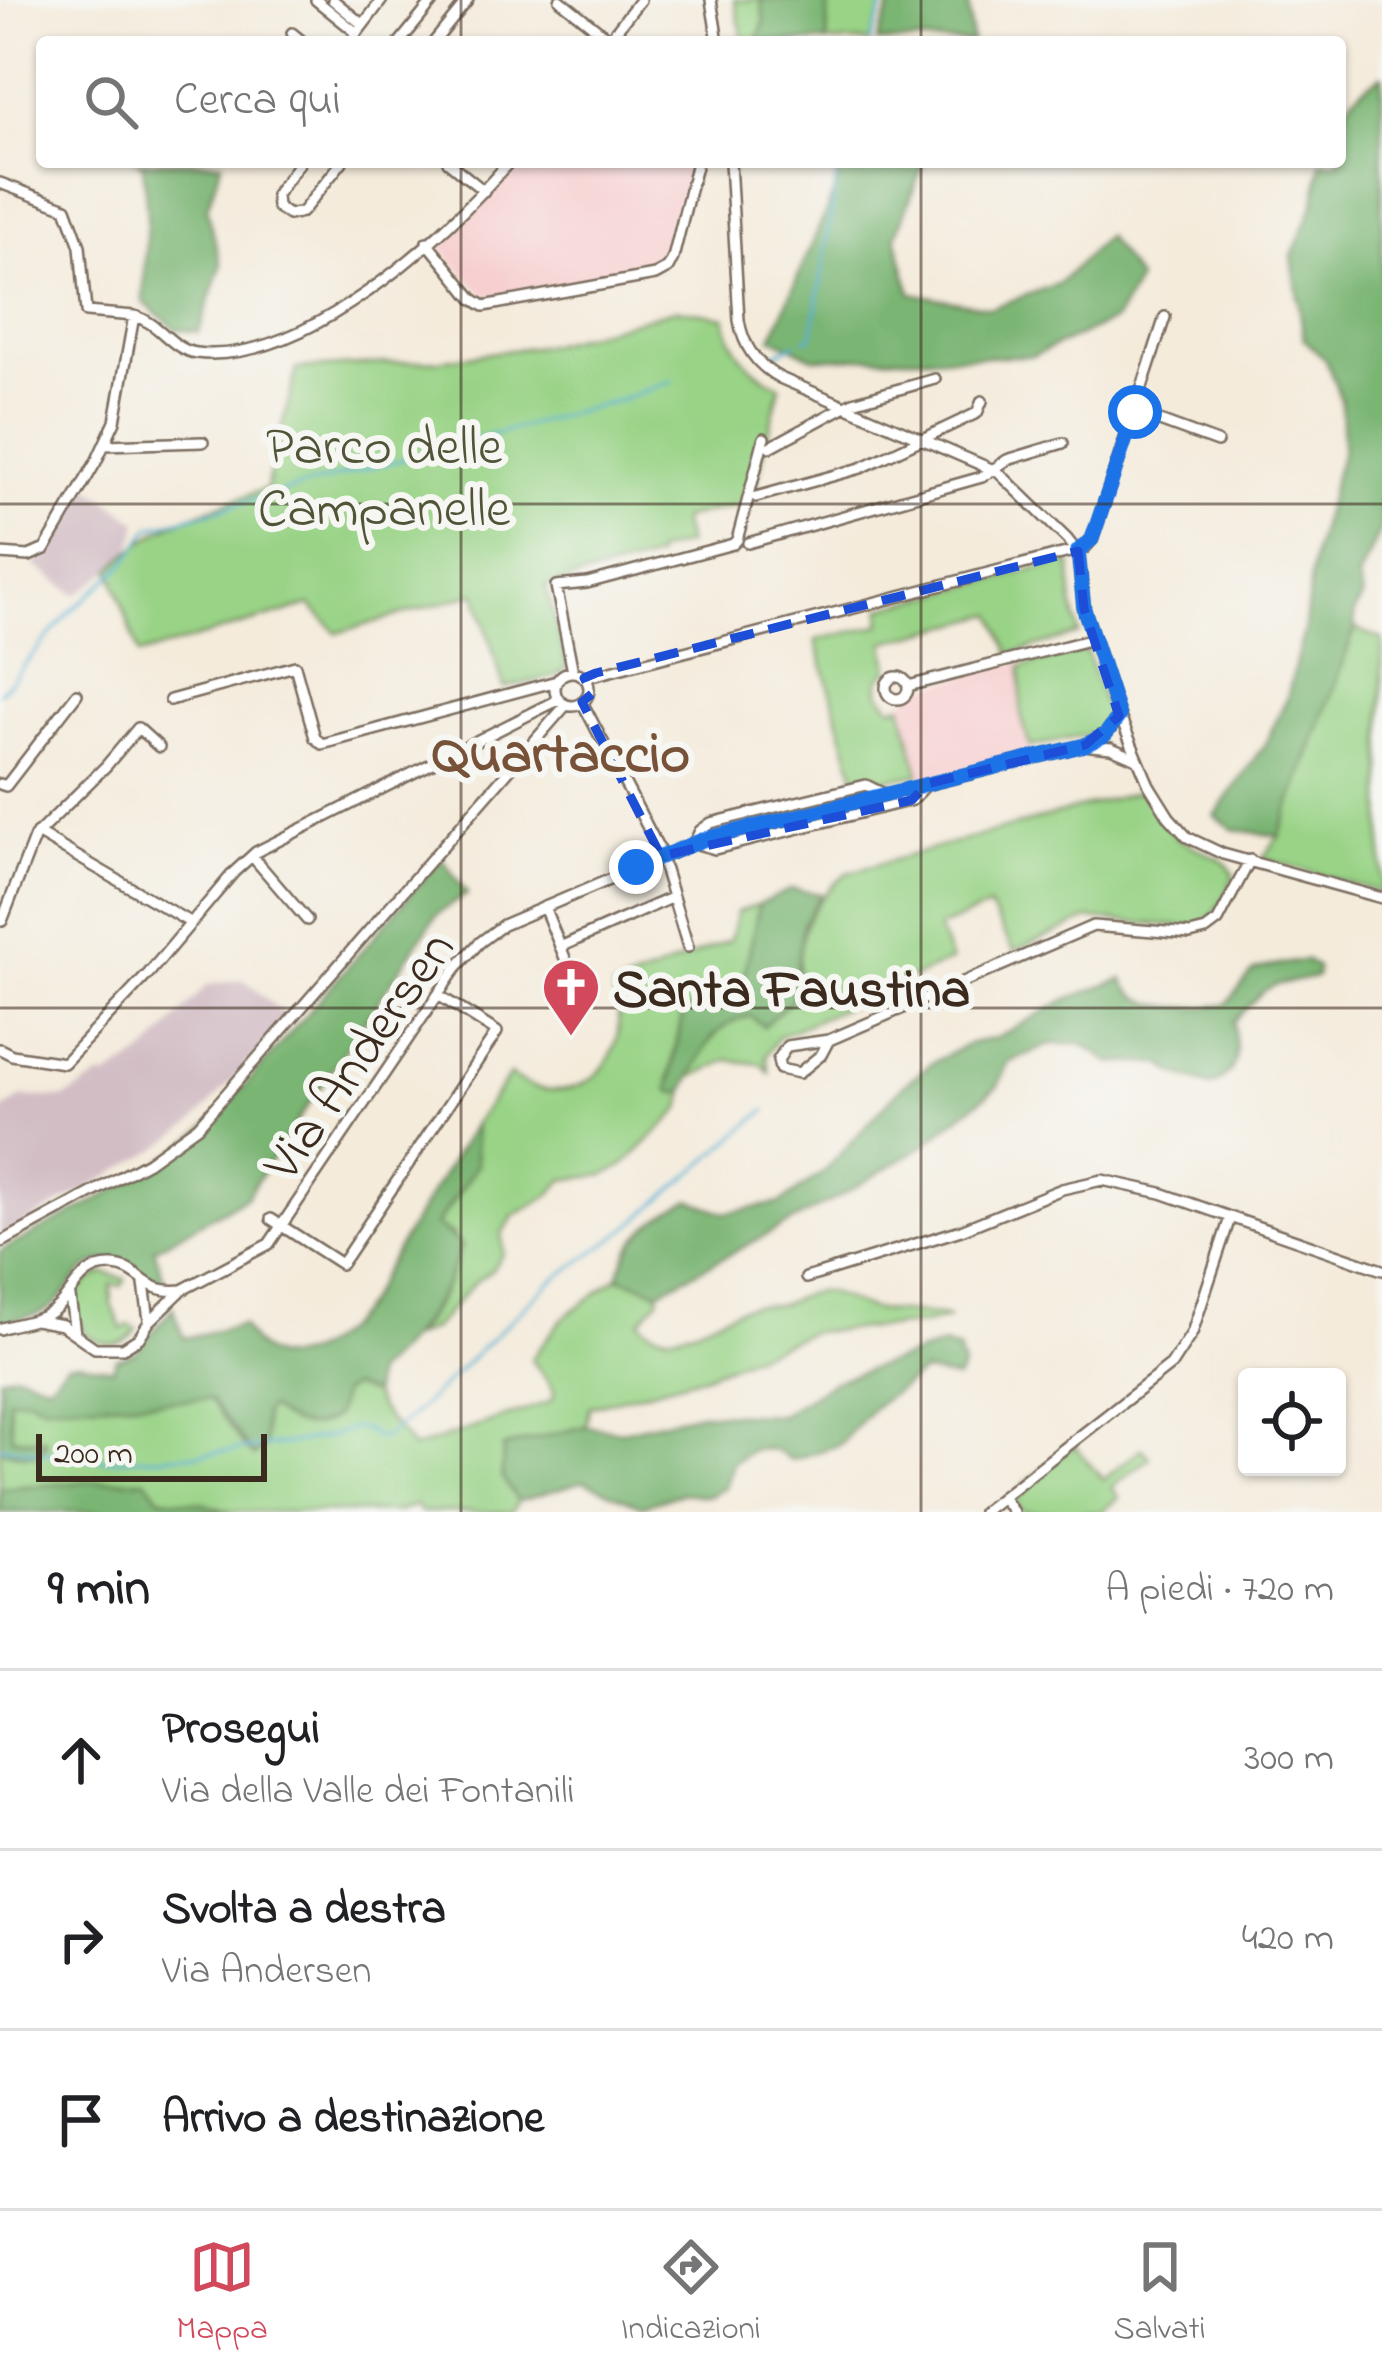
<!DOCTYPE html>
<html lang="it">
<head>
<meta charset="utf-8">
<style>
	:root { --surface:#fff; --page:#f2f2f2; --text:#202124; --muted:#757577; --line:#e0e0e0; --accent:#d1495b }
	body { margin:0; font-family:"Indie Flower",sans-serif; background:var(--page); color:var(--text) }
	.controls { position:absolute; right:36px; bottom:36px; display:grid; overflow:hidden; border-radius:12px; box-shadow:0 3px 9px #0004 }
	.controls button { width:108px; height:108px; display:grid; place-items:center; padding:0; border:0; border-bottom:3px solid var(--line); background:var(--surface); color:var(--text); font:60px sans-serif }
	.scale { position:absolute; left:36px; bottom:30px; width:231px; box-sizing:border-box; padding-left:12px; border:6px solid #3b2a1e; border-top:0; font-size:33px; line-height:42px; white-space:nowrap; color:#3b2a1e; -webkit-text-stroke:9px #f6f6f2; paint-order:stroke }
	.stop { position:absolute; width:36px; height:36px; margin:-27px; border:9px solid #1a73e8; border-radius:50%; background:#fff }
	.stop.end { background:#1a73e8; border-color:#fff; box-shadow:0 3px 12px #0008 }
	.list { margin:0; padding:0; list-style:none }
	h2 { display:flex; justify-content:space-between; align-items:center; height:156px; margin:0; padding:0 48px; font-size:51px }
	h2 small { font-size:39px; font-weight:400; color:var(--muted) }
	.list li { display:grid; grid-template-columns:78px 1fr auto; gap:36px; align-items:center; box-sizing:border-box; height:180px; padding:0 48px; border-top:3px solid var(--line) }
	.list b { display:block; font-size:45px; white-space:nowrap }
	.list p { margin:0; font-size:39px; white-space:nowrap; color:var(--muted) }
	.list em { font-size:39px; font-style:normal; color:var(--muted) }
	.icon { flex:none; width:66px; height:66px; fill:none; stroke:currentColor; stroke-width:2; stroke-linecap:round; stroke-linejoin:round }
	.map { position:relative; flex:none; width:1382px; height:1512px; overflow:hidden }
	.search { position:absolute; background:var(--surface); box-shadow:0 3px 9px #0004; left:36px; right:36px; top:36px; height:132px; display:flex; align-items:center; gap:30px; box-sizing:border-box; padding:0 42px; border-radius:12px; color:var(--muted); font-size:45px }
	.sheet { height:696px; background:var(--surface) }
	nav { display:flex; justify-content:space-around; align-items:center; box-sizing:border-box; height:168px; border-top:3px solid var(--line); background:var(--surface); font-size:33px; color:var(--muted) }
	nav a { display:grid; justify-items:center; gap:6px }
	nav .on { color:var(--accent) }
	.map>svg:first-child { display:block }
</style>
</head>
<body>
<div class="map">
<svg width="1382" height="1512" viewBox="0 0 1382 1512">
	<rect width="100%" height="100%" fill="#f6f6f2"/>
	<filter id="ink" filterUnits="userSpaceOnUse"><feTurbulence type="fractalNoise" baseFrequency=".00833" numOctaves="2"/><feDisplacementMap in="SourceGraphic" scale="24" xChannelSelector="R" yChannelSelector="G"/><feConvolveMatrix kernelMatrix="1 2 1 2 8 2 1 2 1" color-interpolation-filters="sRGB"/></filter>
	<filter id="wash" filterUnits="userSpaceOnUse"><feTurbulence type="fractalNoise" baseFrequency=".004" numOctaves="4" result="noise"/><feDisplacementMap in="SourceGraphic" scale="48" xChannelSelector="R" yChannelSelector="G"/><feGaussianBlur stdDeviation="2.7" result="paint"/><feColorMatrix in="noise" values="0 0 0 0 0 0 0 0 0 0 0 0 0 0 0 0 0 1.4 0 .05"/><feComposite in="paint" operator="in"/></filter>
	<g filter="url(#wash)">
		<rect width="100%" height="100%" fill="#f4ebdb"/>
		<path fill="#f7cfd0" d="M 524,162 L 691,162 L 668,251 L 657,269 L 497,298 L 483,295 L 442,250 L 445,241 Z
			M 1022,662 L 1019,712 L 1030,752 L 921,781 L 902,705 L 913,690 Z"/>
		<path fill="#d2bdc5" d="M 88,486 L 138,522 L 133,545 L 111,570 L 76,595 L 32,563 L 46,558 Z
			M 244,980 L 289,1018 L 195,1121 L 161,1147 L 0,1237 L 0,1111 L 23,1097 L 64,1098 L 102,1076 L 106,1078 L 149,1050 L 207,985 Z"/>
		<path fill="#99d386" stroke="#6a7e52" stroke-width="3" d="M 734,0 L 886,0 L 870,42 L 827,42 L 828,14 L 816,42 L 744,42 Z
			M 678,309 L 725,317 C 730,350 750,371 780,386 L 752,502 L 681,519 L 687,544 L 656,552 L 656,558 L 546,586 L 567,668 L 556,676 L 504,688 L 476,593 L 337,633 L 310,605 L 139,655 L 111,570 C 153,523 209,509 266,489 L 297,369 L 438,360 L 548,345 Z
			M 1065,562 L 1071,564 L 1072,603 L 1079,634 L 1010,654 L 994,614 L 885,642 L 889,669 L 879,680 L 879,692 L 891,707 L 902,705 L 919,774 L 857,784 L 816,640 L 881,625 L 882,608 Z
			M 1355,629 L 1382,639 L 1382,893 L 1263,858 L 1279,836 Z
			M 1081,651 L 1087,652 L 1107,714 L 1106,723 L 1094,733 L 1030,747 L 1021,715 L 1021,667 Z
			M 1144,790 L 1177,838 L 1225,862 L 1234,874 C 1228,895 1216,919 1195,927 L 1088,919 L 1014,951 L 989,907 L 938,928 L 951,961 L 778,1037 L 766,1056 L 769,1072 L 761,1064 L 728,1060 L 692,1077 L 698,1056 L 718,1031 L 731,1020 L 750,1016 L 798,981 C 797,931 808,905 847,873 Z
			M 759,904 L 742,987 L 727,1005 L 683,1011 L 669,1080 L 676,1093 L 685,1090 L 681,1109 L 623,1166 L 604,1175 L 563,1180 L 550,1195 L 514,1216 L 502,1233 L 503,1253 L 492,1270 L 475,1282 L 434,1328 L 413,1337 C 437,1306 459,1275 453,1235 L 436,1226 L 477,1166 L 474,1124 L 510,1075 C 551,1105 605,1090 617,1038 C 621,1022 616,1004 613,989 L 730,940 L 737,912 Z
			M 104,1273 L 126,1279 L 122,1286 L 111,1285 L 112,1304 L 122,1329 L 129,1325 L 137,1329 C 102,1377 37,1297 104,1273 Z
			M 618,1277 L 659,1291 L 659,1299 L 640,1321 C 671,1357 715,1312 750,1306 C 759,1304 769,1306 778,1305 C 794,1302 805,1290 823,1292 C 841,1294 858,1308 876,1310 C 902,1314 925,1311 950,1318 L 920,1325 L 811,1332 L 703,1376 L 589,1407 L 586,1426 L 503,1447 L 502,1478 L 518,1501 L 512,1512 L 421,1512 L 415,1505 L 398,1512 L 0,1512 L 0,1450 L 26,1455 L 44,1440 L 12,1438 L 8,1399 L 29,1398 L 41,1405 L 210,1399 L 248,1452 L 265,1447 L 264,1413 L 270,1407 C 294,1423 311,1435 336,1415 L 341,1393 L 351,1387 L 373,1394 C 383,1422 400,1425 412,1449 L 549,1402 L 554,1396 L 553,1388 L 531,1359 L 562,1319 Z
			M 1074,1445 L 1103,1480 L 1142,1448 L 1150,1458 L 1112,1487 L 1119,1498 L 1102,1512 L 1023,1512 L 1014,1502 L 1026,1490 L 1023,1485 Z"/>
		<path fill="#7ab573" stroke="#5a7048" stroke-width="3" d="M 761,0 L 828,0 L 827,42 L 757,42 L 764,22 Z
			M 893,0 L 968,0 L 972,42 L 877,42 Z
			M 1382,75 L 1382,526 L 1358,578 L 1363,596 L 1354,613 L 1355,629 L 1279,836 L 1235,830 L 1215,816 L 1266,742 L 1287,698 L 1305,626 L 1314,551 L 1343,448 L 1341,401 L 1326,360 L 1304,339 L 1292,256 L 1315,201 L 1321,162 L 1340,162 C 1340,112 1339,104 1382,75 Z
			M 138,162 L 222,162 L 207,208 L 221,266 L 199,332 L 176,329 L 143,302 L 147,217 L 143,165 Z
			M 841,162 L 924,162 L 896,236 L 911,293 L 991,308 L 1060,283 L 1106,236 L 1138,280 L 1115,320 L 1032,356 L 815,358 L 772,338 L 835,190 Z
			M 442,858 L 467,894 L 437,914 L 246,1197 L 154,1249 L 167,1288 C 148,1282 137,1265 115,1262 C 81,1257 75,1285 55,1304 C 41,1317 18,1317 0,1322 L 0,1251 C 77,1211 157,1175 220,1114 Z
			M 792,889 L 821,894 L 803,924 L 792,1000 L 763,1026 L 750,1016 C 708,1025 702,1057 685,1090 L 676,1093 L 669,1090 L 683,1010 L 727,1005 L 742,987 L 759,904 Z
			M 1306,960 L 1317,968 L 1316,977 L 1275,985 L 1262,992 L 1233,1022 C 1237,1053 1242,1071 1210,1086 L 1175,1074 L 1162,1064 L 1110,1062 L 1082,1044 L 1051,1044 L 1008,1063 L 998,1086 L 923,1146 L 839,1197 L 659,1291 L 618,1277 C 629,1237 653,1218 690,1200 L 726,1213 L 781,1203 L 825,1171 L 903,1085 L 932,1063 L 971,1043 L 996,1038 L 1069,998 L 1123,979 C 1137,1013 1193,1009 1225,1005 C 1236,995 1243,981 1253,972 C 1261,965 1293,964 1306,960 Z
			M 474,1124 L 477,1165 L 436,1225 L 461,1245 C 445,1300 415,1336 374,1374 L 373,1394 L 351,1387 L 341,1393 L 336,1415 C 312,1434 291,1426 269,1408 L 264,1413 L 265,1447 L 254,1456 L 210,1399 L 41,1405 L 29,1398 L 9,1399 L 12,1438 L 45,1440 L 46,1446 L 35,1455 L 0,1450 L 0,1377 L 16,1373 L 49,1384 L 66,1364 L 78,1362 L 113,1369 L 116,1359 L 135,1353 L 173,1307 L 184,1338 L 242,1325 C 272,1385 326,1351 359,1313 C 372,1297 381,1275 392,1257 C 419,1213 447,1168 474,1124 Z
			M 943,1345 L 958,1350 L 963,1367 L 957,1379 L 923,1372 L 874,1407 L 839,1445 L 792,1460 L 771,1449 L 752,1450 L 733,1463 L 725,1488 L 708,1496 L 681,1493 L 642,1506 L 584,1481 L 518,1501 L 502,1478 L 503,1447 L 586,1426 L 622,1431 L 700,1413 L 781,1415 L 834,1381 Z
			M 120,1480 L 146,1480 L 160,1498 L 201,1503 L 231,1512 L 0,1512 L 0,1488 Z"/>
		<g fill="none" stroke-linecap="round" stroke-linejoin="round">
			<path stroke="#54b1d3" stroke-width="3" d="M 870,42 L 886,0
				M 805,339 L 812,337 L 839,162
				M 773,355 L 795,344
				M 0,693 L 70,612 L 124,565 L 150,528 L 620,400 L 672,381
				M 0,1446 C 31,1449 62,1457 93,1459 C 127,1463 332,1444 352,1428 L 365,1429 L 376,1438 L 385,1437 L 416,1412 L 548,1284 L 629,1227 L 766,1110"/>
		</g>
	</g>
	<g filter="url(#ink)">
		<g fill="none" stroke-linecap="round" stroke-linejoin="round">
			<g stroke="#7c6e60" stroke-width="14">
				<path id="minor" d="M 316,0 L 357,33
					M 333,0 L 363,25
					M 560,0 L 613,42
					M 711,0 L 718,42
					M 292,33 L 303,42
					M 350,42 L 382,0
					M 400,42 L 434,0
					M 434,42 L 468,0
					M 607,42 L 640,0
					M 300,162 L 276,195 L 277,207 L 289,215 L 302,212 L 342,162
					M 448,162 L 484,191
					M 730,162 L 739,320 C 743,346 756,365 780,378 L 998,472 L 1067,539 L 1078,553 L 1084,609 L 1117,710 L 1149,785 L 1169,817 L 1187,837 L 1223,854 L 1382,898
					M 0,183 L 66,208 L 80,246 L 86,312 L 134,316 L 115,421 L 96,462 L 45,549 L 29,556 L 0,554
					M 427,242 L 473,299 L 484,306 L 655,275 L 668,268 L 673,258 L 697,162
					M 134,316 C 159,322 172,350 196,353 C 304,366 443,239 509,162
					M 1135,412 L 1217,442
					M 105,445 L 203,442
					M 770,447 L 853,402 L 935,379
					M 756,497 L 861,468 L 977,413 L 982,401
					M 748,543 L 982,477 L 1007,460 L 1063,443
					M 573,672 L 556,586 L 587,583 L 733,544 L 737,540 L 764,438
					M555 689a17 17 0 1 1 34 0a17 17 0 1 1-34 0Z
					M886 688a11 11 0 1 1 22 0a11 11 0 1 1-22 0Z
					M 584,678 L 1085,548 L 1092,540 L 1165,317
					M 908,686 L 1093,639
					M 170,700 L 295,666 L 315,738 L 322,744 L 557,681
					M 582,702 L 658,847 L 688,947
					M 1091,746 L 1111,748 L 1137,759
					M 0,784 L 6,786 L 77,694
					M 884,794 L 866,785 L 711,823 L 700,831 L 694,843 L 715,849 L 824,822 L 912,800 L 927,784
					M 37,833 L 191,923
					M 252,856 L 307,920
					M 544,907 L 581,997
					M 2,921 L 35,836 L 106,766 L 138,728 L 159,747
					M 560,947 L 673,897
					M 829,1040 L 821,1055 L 799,1073 L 780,1069 L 778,1060 L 787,1046 L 829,1040 L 1093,926 L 1190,934 L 1206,930 L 1218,921 L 1250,860
					M 0,1049 L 12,1055 L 64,1063 L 149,973 L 234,872 L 256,852 L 558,700
					M 271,1219 L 341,1264 L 346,1257 L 497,1032 L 438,995
					M 0,1243 L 148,1162 L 198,1126 L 566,705
					M 806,1278 L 961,1230 L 1062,1189 L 1102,1180 L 1161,1193 L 1382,1270
					M 144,1284 L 149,1320
					M 70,1297 L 75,1333
					M 35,1320 L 62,1325 L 95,1348 L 123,1348 L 139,1338 L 149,1322 L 182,1290 L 269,1244 L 456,968 L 479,943 L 503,925 L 700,841 L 1085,745 L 1107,733 L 1119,716
					M 0,1329 C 15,1323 32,1323 46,1315 C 73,1302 76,1264 113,1266 C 143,1268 141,1294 182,1290
					M 1002,1497 L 1013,1512
					M 983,1512 L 1171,1365 L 1192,1333 L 1230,1218"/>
			</g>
			<use href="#minor" stroke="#fff" stroke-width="9"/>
		</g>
	</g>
	<g fill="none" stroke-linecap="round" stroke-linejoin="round" filter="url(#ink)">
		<path stroke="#1a73e8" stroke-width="15" d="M 636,867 L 705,839 L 1085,745 L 1105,735 L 1119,716 L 1084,609 L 1078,551 L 1092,539 L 1135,412"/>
	</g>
	<path fill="none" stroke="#1d4ed8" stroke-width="9" stroke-dasharray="24 15" stroke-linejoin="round" d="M 1078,551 L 1084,609 L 1119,716 L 1085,745 L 927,784 L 912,800 L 661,856 L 582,702 L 593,693 L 584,678 L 596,673 Z"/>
	<path fill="none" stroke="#3b2a1e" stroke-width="3" stroke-opacity="0.55" d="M 461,0 L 461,42M 921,0 L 921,42M 461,162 L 461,1512M 921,162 L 921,1512M 0,504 L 1382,504M 0,1008 L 1382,1008"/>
	<defs>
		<g id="church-pin" transform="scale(3)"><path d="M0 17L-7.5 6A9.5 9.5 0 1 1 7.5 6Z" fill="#d1495b" stroke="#f6f6f2"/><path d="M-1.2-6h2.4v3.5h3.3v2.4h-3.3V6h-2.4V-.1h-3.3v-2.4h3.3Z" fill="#fff"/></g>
	</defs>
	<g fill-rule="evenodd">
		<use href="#church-pin" x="571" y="987"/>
	</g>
	<g text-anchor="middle" stroke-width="12" stroke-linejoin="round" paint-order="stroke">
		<g font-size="54" fill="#525438" stroke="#f6f6f2">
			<text x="384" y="463">Parco delle<tspan x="384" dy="62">Campanelle</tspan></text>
		</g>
		<g font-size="54" font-weight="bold" fill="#3b2a1e" stroke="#f6f6f2" text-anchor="start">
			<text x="613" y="1006">Santa Faustina</text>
		</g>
		<g font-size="54" fill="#3b2a1e" stroke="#f6f6f2">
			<text transform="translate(357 1054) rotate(-55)" y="19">Via Andersen</text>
		</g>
		<g font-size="57" font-weight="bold" fill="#775239" stroke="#f6f6f2">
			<text x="561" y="771">Quartaccio</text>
		</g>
	</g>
</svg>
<div class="controls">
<button><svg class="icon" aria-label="locate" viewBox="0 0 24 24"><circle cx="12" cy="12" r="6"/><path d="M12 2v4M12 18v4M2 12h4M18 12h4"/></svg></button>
</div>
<div class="scale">200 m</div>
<div class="stop" style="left:1135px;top:412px"></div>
<div class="stop end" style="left:636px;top:867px"></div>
<div class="search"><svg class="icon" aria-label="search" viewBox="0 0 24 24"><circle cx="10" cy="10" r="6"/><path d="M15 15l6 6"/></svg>Cerca qui</div>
</div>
<section class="sheet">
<h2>9 min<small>A piedi · 720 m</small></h2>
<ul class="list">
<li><svg class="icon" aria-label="ahead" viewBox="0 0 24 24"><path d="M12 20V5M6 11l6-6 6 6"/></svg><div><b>Prosegui</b><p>Via della Valle dei Fontanili</p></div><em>300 m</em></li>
<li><svg class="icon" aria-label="right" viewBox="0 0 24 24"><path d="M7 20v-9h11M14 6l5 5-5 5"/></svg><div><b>Svolta a destra</b><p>Via Andersen</p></div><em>420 m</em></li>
<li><svg class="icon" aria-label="arrive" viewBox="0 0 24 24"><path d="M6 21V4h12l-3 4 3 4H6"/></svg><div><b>Arrivo a destinazione</b></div></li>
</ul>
</section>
<nav>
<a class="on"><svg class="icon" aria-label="map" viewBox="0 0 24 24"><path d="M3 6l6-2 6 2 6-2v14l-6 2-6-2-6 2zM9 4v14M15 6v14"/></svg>Mappa</a>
<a><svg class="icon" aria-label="directions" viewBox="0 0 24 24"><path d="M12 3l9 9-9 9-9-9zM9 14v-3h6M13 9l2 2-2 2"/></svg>Indicazioni</a>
<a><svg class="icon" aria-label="saved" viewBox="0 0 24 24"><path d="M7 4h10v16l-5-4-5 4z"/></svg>Salvati</a>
</nav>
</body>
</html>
